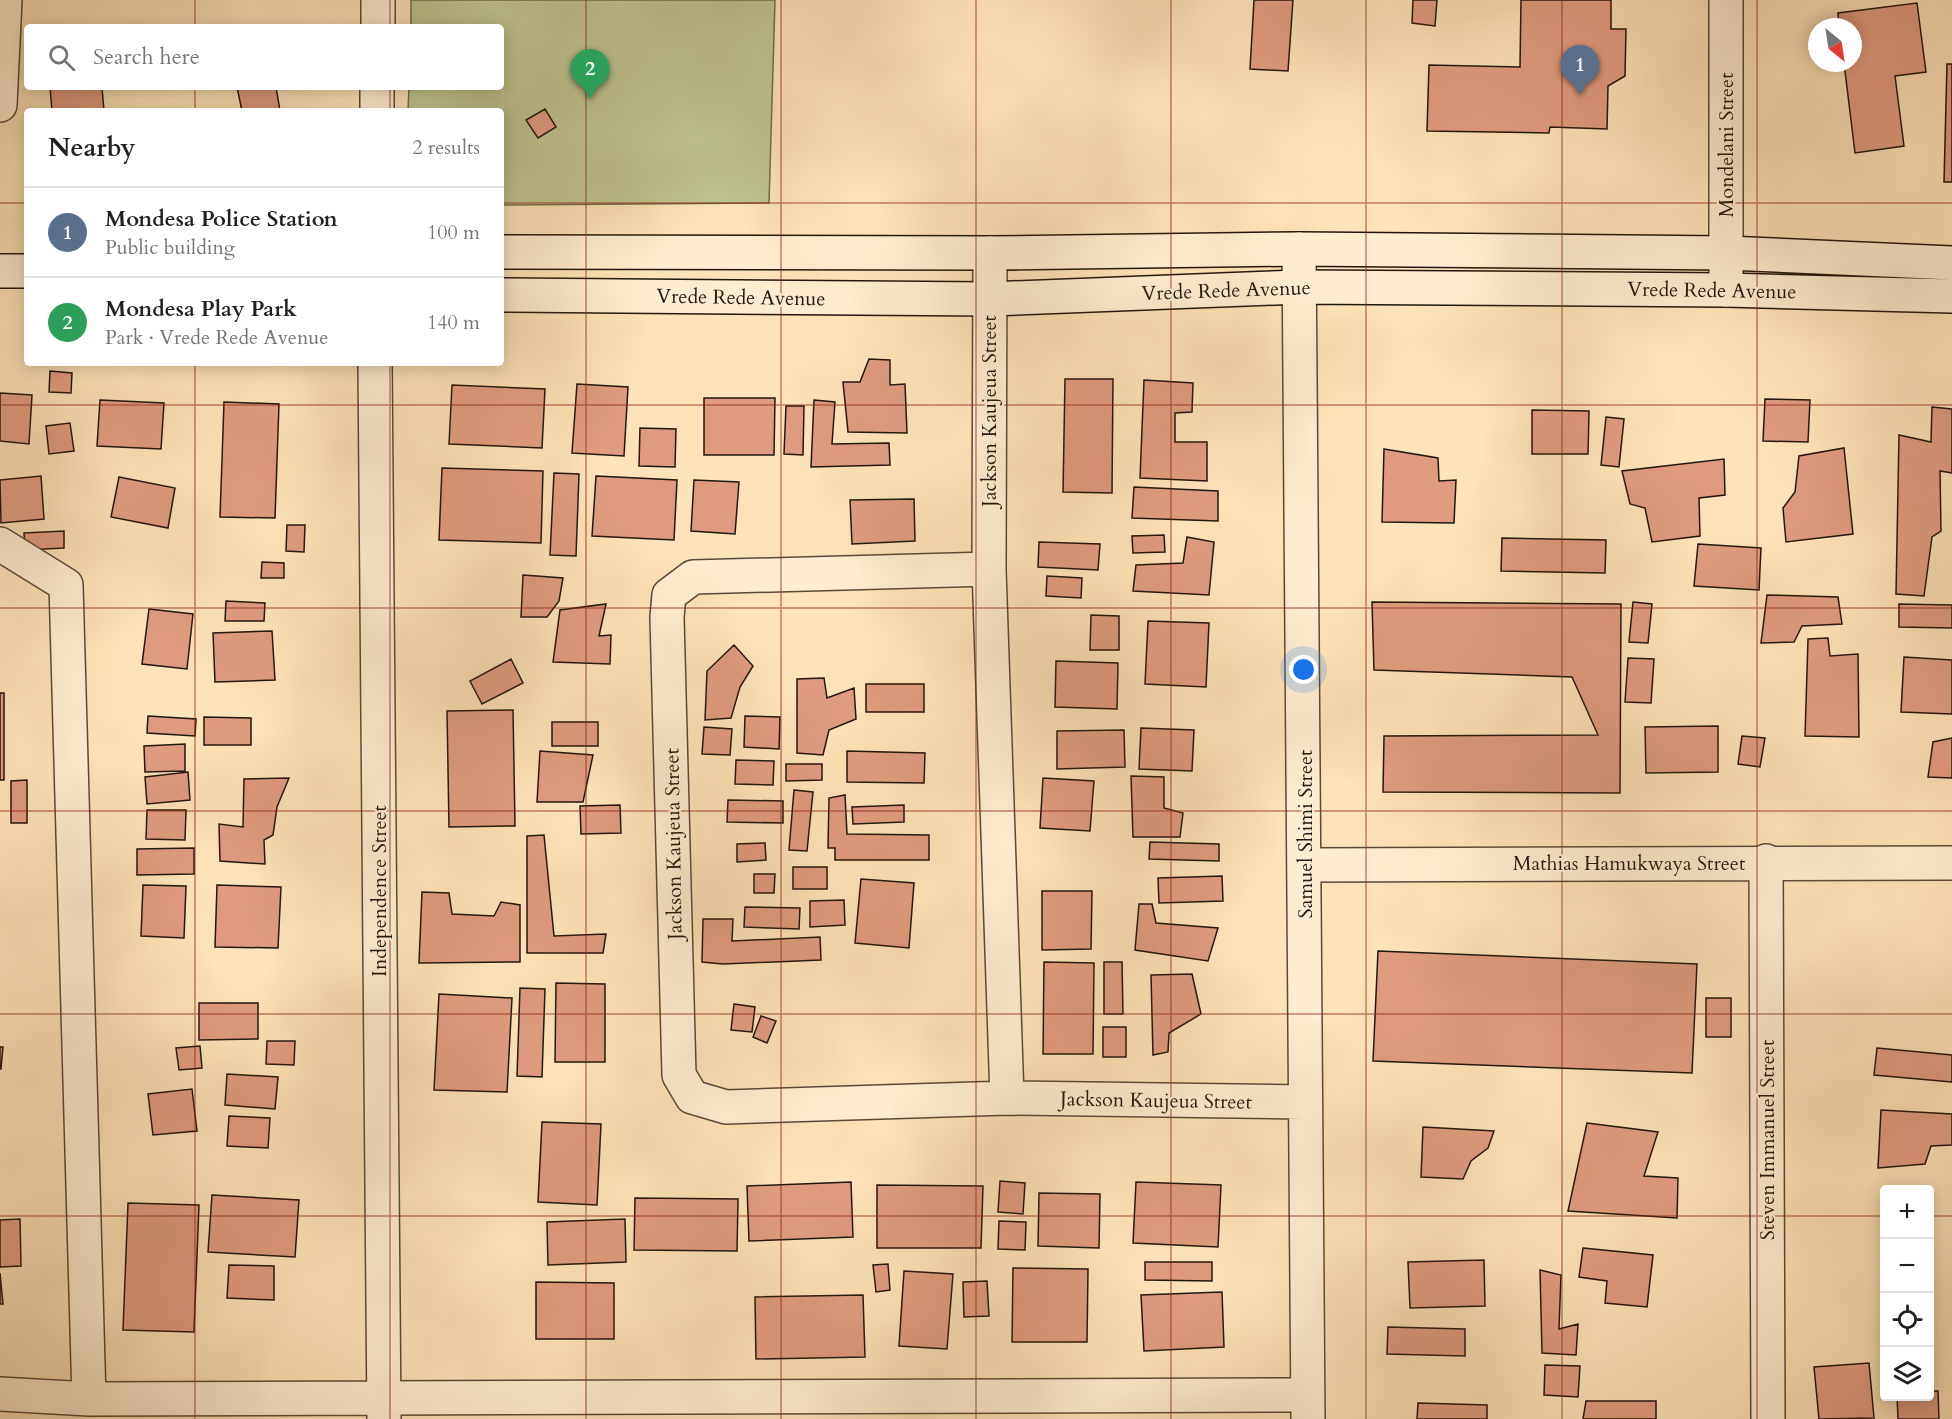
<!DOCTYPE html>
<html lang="en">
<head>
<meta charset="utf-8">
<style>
	:root { --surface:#fff; --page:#f2f2f2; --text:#202124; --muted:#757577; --line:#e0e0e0; --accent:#7c3aed }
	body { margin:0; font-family:Cardo,serif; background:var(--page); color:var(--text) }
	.controls { position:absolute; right:18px; bottom:18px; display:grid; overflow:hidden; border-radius:6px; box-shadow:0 3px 15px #0003 }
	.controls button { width:54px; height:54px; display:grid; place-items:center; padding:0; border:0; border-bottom:2px solid var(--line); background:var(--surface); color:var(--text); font:30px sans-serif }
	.compass { position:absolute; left:1808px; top:18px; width:54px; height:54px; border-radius:50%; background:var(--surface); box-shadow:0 3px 15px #0003; rotate:150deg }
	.you { position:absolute; left:1304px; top:670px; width:21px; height:21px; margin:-15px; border:4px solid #fff; border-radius:50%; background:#1a73e8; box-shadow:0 0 0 9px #1a73e833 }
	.badge { display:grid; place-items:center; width:39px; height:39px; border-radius:50%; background:var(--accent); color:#fff; font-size:20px; font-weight:700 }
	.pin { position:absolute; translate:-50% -50px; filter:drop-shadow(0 2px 3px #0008) }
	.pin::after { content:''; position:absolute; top:32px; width:21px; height:18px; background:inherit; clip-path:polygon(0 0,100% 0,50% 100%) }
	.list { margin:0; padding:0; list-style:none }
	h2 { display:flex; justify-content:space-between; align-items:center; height:78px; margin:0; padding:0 24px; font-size:26px }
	h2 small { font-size:20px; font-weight:400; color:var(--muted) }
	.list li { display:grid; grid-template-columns:39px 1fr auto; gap:18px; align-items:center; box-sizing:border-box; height:90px; padding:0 24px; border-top:2px solid var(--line) }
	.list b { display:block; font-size:22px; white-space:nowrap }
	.list p { margin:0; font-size:20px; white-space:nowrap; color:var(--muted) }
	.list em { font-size:20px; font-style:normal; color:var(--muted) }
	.icon { flex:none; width:33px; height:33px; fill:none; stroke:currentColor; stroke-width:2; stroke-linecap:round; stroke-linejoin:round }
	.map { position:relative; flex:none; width:1952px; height:1419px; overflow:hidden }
	.search { position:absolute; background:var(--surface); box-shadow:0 3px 15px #0003; left:24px; top:24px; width:480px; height:66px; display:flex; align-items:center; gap:15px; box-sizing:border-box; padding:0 21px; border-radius:6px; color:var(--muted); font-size:22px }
	.panel { position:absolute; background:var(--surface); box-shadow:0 3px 15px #0003; left:24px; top:108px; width:480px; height:258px; border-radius:6px }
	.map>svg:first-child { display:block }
</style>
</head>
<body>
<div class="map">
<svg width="1952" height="1419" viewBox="0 0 1952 1419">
	<rect width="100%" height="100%" fill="#fde3b7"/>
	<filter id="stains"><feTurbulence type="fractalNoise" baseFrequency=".00333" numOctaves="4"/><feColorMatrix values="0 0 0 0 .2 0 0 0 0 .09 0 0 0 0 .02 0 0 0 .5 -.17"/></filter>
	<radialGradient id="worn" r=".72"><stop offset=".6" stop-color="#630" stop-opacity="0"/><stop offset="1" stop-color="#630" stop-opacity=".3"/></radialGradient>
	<path fill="#bfc48f" stroke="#706d4e" stroke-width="1.5" d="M 411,0 L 775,0 L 769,203 L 501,205 L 501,111 L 408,111 L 409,87 L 501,87 L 501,27 L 411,27 Z"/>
	<path fill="#e09b7e" stroke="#22160e" stroke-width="1.5" d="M 1254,0 L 1293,0 L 1288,71 L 1250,69 Z
		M 1413,0 L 1437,0 L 1435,26 L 1412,23 Z
		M 1521,0 L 1611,0 L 1611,29 L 1626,29 L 1625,76 L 1608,86 L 1607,129 L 1550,127 L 1549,133 L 1427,131 L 1429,65 L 1520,67 Z
		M 1917,3 L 1926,72 L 1895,76 L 1904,146 L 1855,153 L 1844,63 L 1853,63 L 1853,27 L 1839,27 L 1838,13 Z
		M 1947,64 L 1952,64 L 1952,182 L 1944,182 Z
		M 50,87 L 102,87 L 104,111 L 52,111 Z
		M 237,87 L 276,87 L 280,111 L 242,111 Z
		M 545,109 L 556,127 L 538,138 L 526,120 Z
		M 869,359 L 890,360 L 890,385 L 905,384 L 907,433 L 848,432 L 843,382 L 860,382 Z
		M 50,371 L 72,373 L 71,393 L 49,392 Z
		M 1065,379 L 1113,379 L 1112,493 L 1063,492 Z
		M 1144,380 L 1193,383 L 1192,412 L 1175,413 L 1175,442 L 1207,442 L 1207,481 L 1140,478 Z
		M 577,384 L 628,387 L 624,456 L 572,453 Z
		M 452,385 L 545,389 L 542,448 L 449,444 Z
		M 0,393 L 32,395 L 29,444 L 0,441 Z
		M 704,398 L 775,398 L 774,455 L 704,455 Z
		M 1765,399 L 1810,400 L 1808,442 L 1763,441 Z
		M 100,400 L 164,403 L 161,449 L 97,446 Z
		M 814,400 L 835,402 L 832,444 L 889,443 L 890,465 L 811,467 Z
		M 224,402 L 279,404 L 275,518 L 220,517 Z
		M 786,406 L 804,406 L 803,455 L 784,454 Z
		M 1932,407 L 1952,409 L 1952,473 L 1940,471 L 1941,531 L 1932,537 L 1924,596 L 1896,594 L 1899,435 L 1931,442 Z
		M 1532,410 L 1589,411 L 1588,454 L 1532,454 Z
		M 1606,417 L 1624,419 L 1619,467 L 1601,465 Z
		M 70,423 L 74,451 L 49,454 L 46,426 Z
		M 640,428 L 676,429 L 675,467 L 639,466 Z
		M 1844,448 L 1853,534 L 1786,542 L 1783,508 L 1795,492 L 1799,456 Z
		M 1384,449 L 1438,458 L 1439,481 L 1456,480 L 1454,523 L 1382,522 Z
		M 1724,459 L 1725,495 L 1699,498 L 1700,536 L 1652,542 L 1645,508 L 1630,504 L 1622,471 Z
		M 442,468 L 543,471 L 541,543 L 439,540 Z
		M 554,473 L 579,474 L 576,556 L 550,555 Z
		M 41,476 L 44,519 L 1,523 L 0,480 Z
		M 596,476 L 677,480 L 674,540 L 592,536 Z
		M 119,477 L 175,488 L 168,528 L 111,517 Z
		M 694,480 L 739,482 L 735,534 L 691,531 Z
		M 1134,487 L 1218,491 L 1218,521 L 1132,518 Z
		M 914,499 L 915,541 L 852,544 L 850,500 Z
		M 287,525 L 305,525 L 304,552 L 286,551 Z
		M 64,531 L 64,548 L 25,550 L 24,533 Z
		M 1164,535 L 1165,552 L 1133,553 L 1132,536 Z
		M 1187,537 L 1214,542 L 1209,595 L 1133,591 L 1136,565 L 1183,563 Z
		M 1502,538 L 1606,540 L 1605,573 L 1501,571 Z
		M 1039,542 L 1100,544 L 1098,570 L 1038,567 Z
		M 1698,544 L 1761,548 L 1759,590 L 1694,586 Z
		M 262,562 L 284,563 L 284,578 L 261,578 Z
		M 523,575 L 563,578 L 559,601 L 547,617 L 521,617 Z
		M 1047,576 L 1082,578 L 1081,598 L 1046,596 Z
		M 1767,595 L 1838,597 L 1842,624 L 1802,626 L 1794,642 L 1761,643 Z
		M 226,601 L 265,603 L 264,621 L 225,621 Z
		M 1372,602 L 1621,604 L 1620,793 L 1383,792 L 1384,736 L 1598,735 L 1572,677 L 1374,670 Z
		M 1633,602 L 1652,604 L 1648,643 L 1629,642 Z
		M 606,604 L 599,636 L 611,635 L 610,664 L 553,662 L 560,610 Z
		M 1899,604 L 1952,605 L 1952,628 L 1899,627 Z
		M 149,609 L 193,614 L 187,669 L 142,664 Z
		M 1091,615 L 1119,616 L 1119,650 L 1090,650 Z
		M 1148,621 L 1209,623 L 1206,687 L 1145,684 Z
		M 272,631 L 275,680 L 215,682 L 213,633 Z
		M 1828,638 L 1830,656 L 1858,654 L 1859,737 L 1805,736 L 1808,639 Z
		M 734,645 L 753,666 L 740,687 L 731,718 L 705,720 L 707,671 Z
		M 1904,657 L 1952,660 L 1952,714 L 1901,712 Z
		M 1628,658 L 1654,659 L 1651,703 L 1625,702 Z
		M 511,659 L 523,683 L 482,704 L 470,681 Z
		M 1056,661 L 1118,663 L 1117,709 L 1055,707 Z
		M 824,678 L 827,698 L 854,688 L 856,719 L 829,730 L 823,755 L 797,753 L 797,679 Z
		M 866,684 L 924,684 L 924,712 L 866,712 Z
		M 0,693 L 4,693 L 4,780 L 0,780 Z
		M 513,710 L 515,826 L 449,827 L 447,711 Z
		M 148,716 L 196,719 L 195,736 L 147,733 Z
		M 745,716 L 780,717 L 779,749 L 744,747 Z
		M 204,717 L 251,718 L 251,745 L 204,745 Z
		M 552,722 L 598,722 L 598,746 L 552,746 Z
		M 1718,726 L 1718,772 L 1646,773 L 1645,727 Z
		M 704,727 L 732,729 L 730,755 L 702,754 Z
		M 1141,728 L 1194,730 L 1192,771 L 1139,769 Z
		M 1124,730 L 1125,767 L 1057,769 L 1057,731 Z
		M 1742,736 L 1765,738 L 1760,767 L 1738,764 Z
		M 1952,738 L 1952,778 L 1928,777 L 1933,742 Z
		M 185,744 L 185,771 L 145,772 L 144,746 Z
		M 540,751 L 593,755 L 583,802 L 537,802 Z
		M 847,751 L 925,753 L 924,783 L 847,782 Z
		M 736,760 L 774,761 L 773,785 L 735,784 Z
		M 786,764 L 822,764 L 822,780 L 786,781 Z
		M 188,772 L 190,800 L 147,804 L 145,777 Z
		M 1131,776 L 1164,777 L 1164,808 L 1183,813 L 1180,837 L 1133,837 Z
		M 289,778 L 277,807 L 273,835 L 264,840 L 265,864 L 220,861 L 219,824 L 243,827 L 244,779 Z
		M 1043,778 L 1094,781 L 1090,831 L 1040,828 Z
		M 27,780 L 27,823 L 11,823 L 11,781 Z
		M 794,790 L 813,792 L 807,851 L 789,850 Z
		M 845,795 L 847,834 L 929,835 L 929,860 L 835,860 L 835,848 L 828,848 L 829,798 Z
		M 728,800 L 783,801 L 783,823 L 727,822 Z
		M 620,805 L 621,833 L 581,834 L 580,806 Z
		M 904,805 L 904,822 L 853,824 L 852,807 Z
		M 147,810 L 186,810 L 185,840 L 146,839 Z
		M 544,835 L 554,936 L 606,934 L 603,953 L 527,953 L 527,836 Z
		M 1150,842 L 1219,844 L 1219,861 L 1149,859 Z
		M 765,843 L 766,860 L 737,862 L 737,844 Z
		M 194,848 L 194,874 L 137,875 L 137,849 Z
		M 793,867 L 827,867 L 827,889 L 793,889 Z
		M 754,874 L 775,874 L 774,893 L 754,893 Z
		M 1222,876 L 1223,901 L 1159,903 L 1158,878 Z
		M 861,879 L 914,883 L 909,948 L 855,943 Z
		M 143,885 L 186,886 L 184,938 L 141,936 Z
		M 217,885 L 281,887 L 278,948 L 215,947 Z
		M 1042,891 L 1092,891 L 1091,949 L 1042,950 Z
		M 422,892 L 449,893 L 452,914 L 494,916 L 501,902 L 520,905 L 520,962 L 419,963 Z
		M 844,900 L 845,925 L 810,927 L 810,901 Z
		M 1139,904 L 1152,904 L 1156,923 L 1218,928 L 1208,961 L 1135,950 Z
		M 745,907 L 800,908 L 799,929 L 744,927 Z
		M 703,919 L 733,919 L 732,941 L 820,937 L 821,960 L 723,964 L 702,962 Z
		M 1378,951 L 1697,964 L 1692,1073 L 1373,1061 Z
		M 1044,962 L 1094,963 L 1093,1054 L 1043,1054 Z
		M 1104,962 L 1122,962 L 1123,1014 L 1104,1014 Z
		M 1192,974 L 1201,1014 L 1169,1033 L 1168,1052 L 1153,1055 L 1151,975 Z
		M 556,983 L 605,984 L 605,1062 L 555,1062 Z
		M 520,988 L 545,989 L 542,1077 L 517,1076 Z
		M 439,994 L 512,998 L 507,1092 L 434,1090 Z
		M 1706,998 L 1731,998 L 1731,1037 L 1706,1037 Z
		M 199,1003 L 258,1003 L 258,1039 L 199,1040 Z
		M 734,1004 L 755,1007 L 752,1032 L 731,1030 Z
		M 761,1016 L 776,1021 L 767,1043 L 753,1037 Z
		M 1103,1027 L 1126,1027 L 1126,1057 L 1103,1057 Z
		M 267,1041 L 295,1041 L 294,1065 L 266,1064 Z
		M 200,1046 L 202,1068 L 179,1070 L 176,1048 Z
		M 0,1047 L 3,1047 L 1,1069 L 0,1069 Z
		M 1877,1048 L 1952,1055 L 1952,1082 L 1874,1075 Z
		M 227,1074 L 278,1077 L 275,1109 L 225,1105 Z
		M 192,1089 L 197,1131 L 153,1135 L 148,1094 Z
		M 1881,1110 L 1952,1114 L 1952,1145 L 1931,1146 L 1925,1164 L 1878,1168 Z
		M 229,1116 L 270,1118 L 268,1148 L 227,1146 Z
		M 542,1122 L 601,1124 L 597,1205 L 538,1202 Z
		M 1587,1123 L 1658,1132 L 1644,1176 L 1678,1178 L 1677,1218 L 1568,1211 Z
		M 1423,1127 L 1494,1131 L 1488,1148 L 1471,1161 L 1463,1179 L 1421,1177 Z
		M 1000,1181 L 1025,1183 L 1023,1214 L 998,1212 Z
		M 851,1182 L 853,1237 L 749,1241 L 747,1186 Z
		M 1136,1182 L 1221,1185 L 1218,1247 L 1133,1243 Z
		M 877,1185 L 983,1186 L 981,1248 L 877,1248 Z
		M 1039,1193 L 1100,1194 L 1099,1248 L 1038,1246 Z
		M 212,1195 L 299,1200 L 295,1257 L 208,1252 Z
		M 635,1198 L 738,1199 L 737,1251 L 634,1250 Z
		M 128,1203 L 199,1205 L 194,1332 L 123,1330 Z
		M 20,1219 L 21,1266 L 0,1267 L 0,1220 Z
		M 625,1219 L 626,1262 L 548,1265 L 547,1222 Z
		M 999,1221 L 1026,1222 L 1025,1250 L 998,1249 Z
		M 1583,1248 L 1653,1255 L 1647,1307 L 1605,1303 L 1607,1281 L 1579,1277 Z
		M 1484,1260 L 1485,1306 L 1410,1308 L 1408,1262 Z
		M 1145,1262 L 1212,1262 L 1212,1281 L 1145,1280 Z
		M 888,1264 L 890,1290 L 876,1292 L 873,1265 Z
		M 229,1265 L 274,1266 L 274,1300 L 227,1298 Z
		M 1930,1265 L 1933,1266 L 1930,1325 Z
		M 1013,1268 L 1088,1269 L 1087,1342 L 1012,1342 Z
		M 1540,1270 L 1561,1275 L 1559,1329 L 1578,1324 L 1576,1355 L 1542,1353 Z
		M 904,1271 L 953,1274 L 947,1349 L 899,1346 Z
		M 0,1273 L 3,1304 L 0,1304 Z
		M 987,1281 L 989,1316 L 964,1317 L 963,1282 Z
		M 536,1282 L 614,1283 L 614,1339 L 536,1339 Z
		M 1222,1292 L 1224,1347 L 1144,1351 L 1141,1295 Z
		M 863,1295 L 865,1357 L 756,1359 L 755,1297 Z
		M 1388,1327 L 1465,1329 L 1465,1356 L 1387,1354 Z
		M 1869,1363 L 1874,1418 L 1819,1419 L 1814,1367 Z
		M 1545,1365 L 1580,1366 L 1578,1397 L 1544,1395 Z
		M 1930,1391 L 1938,1391 L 1939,1419 L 1898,1419 L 1897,1396 L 1930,1396 Z
		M 1586,1401 L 1656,1401 L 1656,1419 L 1583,1419 Z
		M 1418,1403 L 1487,1405 L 1487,1419 L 1417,1419 Z"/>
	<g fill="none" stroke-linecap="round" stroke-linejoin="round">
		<g stroke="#594938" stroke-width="36">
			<path id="street" d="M 1726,0 L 1726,290
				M 378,27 L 378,0
				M 0,105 L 5,0
				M 377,111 L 377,87
				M 1299,249 L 1308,1419
				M 990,253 L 989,569 L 1007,1098
				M 375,363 L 384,1419
				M 0,544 L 66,585 L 89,1399
				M 989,569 L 693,577 L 669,595 L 667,617 L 679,1075 L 692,1097 L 726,1107 L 1007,1098 L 1304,1102
				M 1766,861 L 1768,1419
				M 1306,865 L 1952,863
				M 0,1394 L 89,1399 L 1307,1395"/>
		</g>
		<g stroke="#22160e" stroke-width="36">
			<path id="secondary" d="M 501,252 L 990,253 L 1299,249 L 1727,253 L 1952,263
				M 0,271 L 27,271
				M 501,295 L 989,299 L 1299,287 L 1726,290 L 1952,296"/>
		</g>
		<use href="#street" stroke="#feedd0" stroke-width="33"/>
		<use href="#secondary" stroke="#feedd0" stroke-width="33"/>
	</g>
	<path fill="none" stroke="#8f2418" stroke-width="1.5" stroke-opacity="0.55" d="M 195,0 L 195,27M 390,0 L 390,27M 586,0 L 586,1419M 781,0 L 781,1419M 976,0 L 976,1419M 1171,0 L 1171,1419M 1366,0 L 1366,1419M 1562,0 L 1562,1419M 1757,0 L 1757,1419M 195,87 L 195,111M 390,87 L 390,111M 0,203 L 27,203M 501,203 L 1952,203M 195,363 L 195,1419M 390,363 L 390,1419M 0,405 L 1952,405M 0,608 L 1952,608M 0,811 L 1952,811M 0,1014 L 1952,1014M 0,1216 L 1884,1216M 1930,1216 L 1952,1216"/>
	<g text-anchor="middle" stroke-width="4.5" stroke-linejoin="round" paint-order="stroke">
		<g font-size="20" fill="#22160e" stroke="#feedd0">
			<text transform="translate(1726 145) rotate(-90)" y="7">Mondelani Street</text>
			<text transform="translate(1226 290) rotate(-2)" y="7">Vrede Rede Avenue</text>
			<text transform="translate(1712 290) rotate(1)" y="7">Vrede Rede Avenue</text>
			<text transform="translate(741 297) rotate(1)" y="7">Vrede Rede Avenue</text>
			<text transform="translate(989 411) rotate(-90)" y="7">Jackson Kaujeua Street</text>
			<text transform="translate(1305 834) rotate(-90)" y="7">Samuel Shimi Street</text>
			<text transform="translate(673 844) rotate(-91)" y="7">Jackson Kaujeua Street</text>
			<text x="1629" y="870">Mathias Hamukwaya Street</text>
			<text transform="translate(379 891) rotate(-90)" y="7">Independence Street</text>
			<text transform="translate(1156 1100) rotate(1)" y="7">Jackson Kaujeua Street</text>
			<text transform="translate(1767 1140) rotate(-90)" y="7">Steven Immanuel Street</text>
		</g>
	</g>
	<rect width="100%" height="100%" filter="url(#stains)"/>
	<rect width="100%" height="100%" fill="url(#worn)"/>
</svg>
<div class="controls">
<button>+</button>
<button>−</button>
<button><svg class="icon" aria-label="locate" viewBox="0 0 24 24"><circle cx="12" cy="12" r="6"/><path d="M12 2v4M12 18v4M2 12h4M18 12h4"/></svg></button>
<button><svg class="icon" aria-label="layers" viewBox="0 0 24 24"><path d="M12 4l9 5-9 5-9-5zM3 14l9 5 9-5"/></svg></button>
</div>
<svg class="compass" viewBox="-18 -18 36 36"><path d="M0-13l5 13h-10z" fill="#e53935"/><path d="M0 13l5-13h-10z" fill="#757577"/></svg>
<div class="you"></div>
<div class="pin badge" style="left:1580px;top:95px;background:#5c6f8a">1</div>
<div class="pin badge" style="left:590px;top:99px;background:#2e9e5b">2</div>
<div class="search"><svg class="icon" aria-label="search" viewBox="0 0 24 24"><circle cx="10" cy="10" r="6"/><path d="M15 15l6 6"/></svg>Search here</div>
<section class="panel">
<h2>Nearby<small>2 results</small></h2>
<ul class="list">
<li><span class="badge" style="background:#5c6f8a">1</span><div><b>Mondesa Police Station</b><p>Public building</p></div><em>100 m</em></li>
<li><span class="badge" style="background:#2e9e5b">2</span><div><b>Mondesa Play Park</b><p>Park · Vrede Rede Avenue</p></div><em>140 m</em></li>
</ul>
</section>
</div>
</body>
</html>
